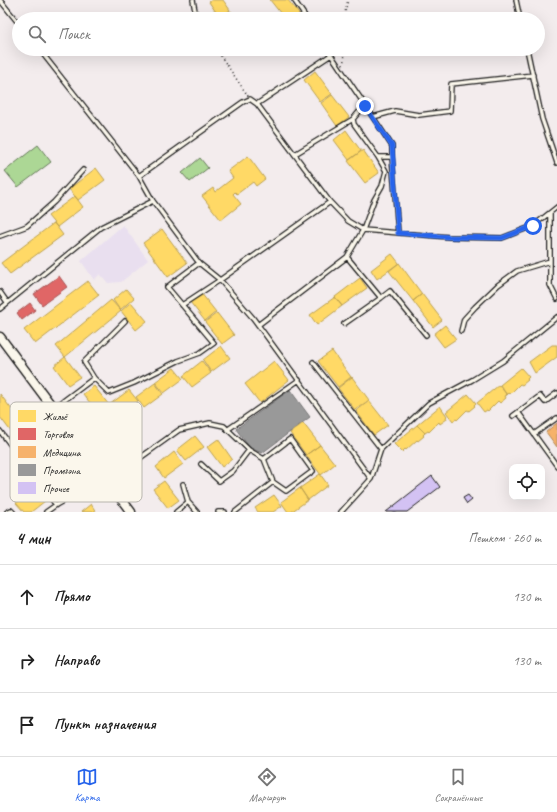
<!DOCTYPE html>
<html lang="ru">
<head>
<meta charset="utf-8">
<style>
	:root { --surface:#fff; --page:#f2f2f2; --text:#222; --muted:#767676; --line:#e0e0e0; --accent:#2563eb }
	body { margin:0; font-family:Caveat,sans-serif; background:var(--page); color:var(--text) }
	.controls { position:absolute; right:12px; bottom:12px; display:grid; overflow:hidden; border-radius:8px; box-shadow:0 4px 16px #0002 }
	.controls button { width:36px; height:36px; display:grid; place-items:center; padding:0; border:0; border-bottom:1px solid var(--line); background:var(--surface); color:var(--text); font:20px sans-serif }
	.stop { position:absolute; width:12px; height:12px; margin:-9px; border:3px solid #2563eb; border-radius:50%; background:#fff }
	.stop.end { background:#2563eb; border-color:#fff; box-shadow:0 1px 4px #0008 }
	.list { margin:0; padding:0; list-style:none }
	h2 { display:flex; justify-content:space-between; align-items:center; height:52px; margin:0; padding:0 16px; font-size:17px }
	h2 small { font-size:13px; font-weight:400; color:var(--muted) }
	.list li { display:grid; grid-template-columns:26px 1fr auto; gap:12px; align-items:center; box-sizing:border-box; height:64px; padding:0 16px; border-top:1px solid var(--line) }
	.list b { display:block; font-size:15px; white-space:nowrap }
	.list em { font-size:13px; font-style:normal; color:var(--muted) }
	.icon { flex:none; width:22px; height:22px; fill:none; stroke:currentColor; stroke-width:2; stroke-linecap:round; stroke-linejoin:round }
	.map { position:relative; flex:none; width:557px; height:512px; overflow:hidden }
	.search { position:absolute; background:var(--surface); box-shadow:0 4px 16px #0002; left:12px; right:12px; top:12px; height:44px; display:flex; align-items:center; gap:10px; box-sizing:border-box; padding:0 14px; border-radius:22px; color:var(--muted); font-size:15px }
	.sheet { height:244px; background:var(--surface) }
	nav { display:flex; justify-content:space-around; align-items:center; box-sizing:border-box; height:56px; border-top:1px solid var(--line); background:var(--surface); font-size:11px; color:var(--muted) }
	nav a { display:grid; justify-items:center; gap:2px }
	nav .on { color:var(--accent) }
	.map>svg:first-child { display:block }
</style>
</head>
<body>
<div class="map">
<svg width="557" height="512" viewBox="0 0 557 512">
	<rect width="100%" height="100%" fill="#f3eced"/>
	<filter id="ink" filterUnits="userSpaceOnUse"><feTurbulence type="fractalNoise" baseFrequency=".025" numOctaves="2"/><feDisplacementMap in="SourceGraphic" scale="8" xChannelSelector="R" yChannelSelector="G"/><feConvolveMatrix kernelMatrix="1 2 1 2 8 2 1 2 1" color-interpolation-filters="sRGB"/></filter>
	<g filter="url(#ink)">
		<path fill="#e9dfef" d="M 123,225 L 148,260 L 121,282 L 108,283 L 100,274 L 94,280 L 81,261 Z"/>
		<path fill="#acd795" stroke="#647a58" d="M 38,145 L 51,162 L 18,187 L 5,171 Z
			M 200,158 L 208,168 L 190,182 L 182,173 Z"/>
		<path fill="#ffd966" stroke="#bba050" d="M 212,0 L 223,0 L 230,10 L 220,18 L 209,2 Z
			M 270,0 L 288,0 L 303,19 L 285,19 Z
			M 231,11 L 236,19 L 221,19 L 221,18 Z
			M 315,71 L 332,94 L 320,102 L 304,80 Z
			M 332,95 L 349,117 L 337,126 L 321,103 Z
			M 346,130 L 361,151 L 349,160 L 334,140 Z
			M 363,150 L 379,173 L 365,183 L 348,161 Z
			M 248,156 L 265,179 L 256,186 L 253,182 L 237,194 L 235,192 L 233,194 L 241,204 L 221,220 L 202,196 L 213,188 L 215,192 L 233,178 L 228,171 Z
			M 96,168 L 105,180 L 78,200 L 69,189 Z
			M 75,196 L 83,207 L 57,227 L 48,216 Z
			M 54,223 L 63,235 L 10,274 L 1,263 Z
			M 162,229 L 187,263 L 168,277 L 143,243 Z
			M 392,254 L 399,263 L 377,279 L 371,270 Z
			M 399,263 L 422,294 L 413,301 L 389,271 Z
			M 360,278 L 367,288 L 342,306 L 335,297 Z
			M 88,281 L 99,295 L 35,344 L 24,330 Z
			M 126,289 L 134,298 L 120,310 L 113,300 Z
			M 201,293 L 216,312 L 205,321 L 190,302 Z
			M 422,294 L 442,320 L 433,327 L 413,301 Z
			M 335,297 L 342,306 L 317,325 L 310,315 Z
			M 111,300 L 121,311 L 65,357 L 56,346 Z
			M 131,302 L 147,321 L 136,330 L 121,311 Z
			M 217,313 L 234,335 L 222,344 L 205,322 Z
			M 445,325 L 456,339 L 444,347 L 434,334 Z
			M 552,345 L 557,345 L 557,357 L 535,373 L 529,362 Z
			M 221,346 L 230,358 L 211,372 L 203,360 Z
			M 332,351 L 351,377 L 338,387 L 318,361 Z
			M 65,357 L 80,377 L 68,385 L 54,366 Z
			M 202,361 L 211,373 L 192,387 L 183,376 Z
			M 274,361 L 289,380 L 260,403 L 245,384 Z
			M 174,368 L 183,379 L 164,393 L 155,382 Z
			M 521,368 L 529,377 L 527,379 L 528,380 L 522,385 L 520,384 L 510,394 L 509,393 L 507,395 L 500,385 Z
			M 352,377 L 369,400 L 355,410 L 338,388 Z
			M 155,383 L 163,394 L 144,408 L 136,397 Z
			M 499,385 L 507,395 L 505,396 L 506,398 L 500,403 L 498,401 L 488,411 L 487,410 L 484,412 L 477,403 Z
			M 94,386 L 109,405 L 98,413 L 83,394 Z
			M 129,390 L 138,401 L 118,416 L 109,405 Z
			M 0,394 L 59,472 L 48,481 L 0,417 Z
			M 468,394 L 476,403 L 474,405 L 475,406 L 469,411 L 467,410 L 457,420 L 456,419 L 453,421 L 446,412 Z
			M 369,401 L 388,425 L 374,435 L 356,411 Z
			M 440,406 L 447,416 L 446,417 L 447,419 L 440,424 L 439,422 L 429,432 L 428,431 L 425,433 L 417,425 Z
			M 303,423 L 320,445 L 306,455 L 290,433 Z
			M 417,425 L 425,433 L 423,435 L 424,436 L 418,441 L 417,440 L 406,450 L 405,449 L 402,452 L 394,444 Z
			M 195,436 L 204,447 L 186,461 L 177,450 Z
			M 218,439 L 232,459 L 222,467 L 207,447 Z
			M 320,445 L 335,464 L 321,475 L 306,455 Z
			M 174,452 L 183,464 L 164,478 L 156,467 Z
			M 320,474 L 328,485 L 308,500 L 300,488 Z
			M 164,481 L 179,500 L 168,508 L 153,489 Z
			M 35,488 L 45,501 L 31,512 L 24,512 L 16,503 Z
			M 300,488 L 308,500 L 291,512 L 288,512 L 281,502 Z
			M 274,495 L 282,506 L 273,512 L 258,512 L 255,508 Z
			M 91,504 L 96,512 L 81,512 Z"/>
		<path fill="#e06666" stroke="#a55050" d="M 59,276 L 67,287 L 42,305 L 34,294 Z
			M 30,303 L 35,310 L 22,320 L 17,313 Z"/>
		<path fill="#f6b26b" stroke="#b58553" d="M 557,423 L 557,447 L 546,432 Z"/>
		<path fill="#999" stroke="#747474" d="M 290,390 L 310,417 L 262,453 L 250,448 L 236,429 Z"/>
		<path fill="#d3c2f3" stroke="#1c1c1c" d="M 432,476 L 440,487 L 407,512 L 386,512 Z
			M 468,495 L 472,500 L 467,504 L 463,498 Z"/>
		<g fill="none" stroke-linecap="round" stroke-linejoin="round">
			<g stroke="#1c1c1c" stroke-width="6">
				<path id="service" d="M 0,0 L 19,24
					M 193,0 L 196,16 L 198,19
					M 294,0 L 307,19
					M 516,0 L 520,19
					M 39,49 L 139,176 L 243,102 L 250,99 L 257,104 L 330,202 L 348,221 L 363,230 L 449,237 L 502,238 L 533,226 L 557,207
					M 327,49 L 365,105 L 353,119 L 354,124 L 378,157 L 392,157 L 398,233
					M 527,49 L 542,119 L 557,163
					M 257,104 L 331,55
					M 365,105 L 392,146 L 392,157
					M 373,117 L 395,111 L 419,115 L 450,111 L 451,84 L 533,75
					M 295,154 L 353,119
					M 139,176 L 153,201 L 199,263 L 220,280 L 253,318 L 371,479 L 341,512
					M 550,213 L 550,285 L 557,299
					M 0,236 L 27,226 L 54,202 L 83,170
					M 347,257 L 363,230 L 374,200 L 382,186 L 386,171 L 378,157
					M 0,292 L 7,302
					M 381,298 L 390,291 L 426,335
					M 182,305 L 220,280 L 330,202
					M 0,309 L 101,227 L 153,201
					M 258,325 L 347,257 L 381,298 L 344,324
					M 461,331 L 464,319 L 475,307 L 498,285 L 517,271 L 550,261
					M 313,362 L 381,449 L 371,479
					M 94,378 L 84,362 L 125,321
					M 54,408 L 94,378 L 109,393 L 134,383 L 178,361 L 200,353 L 214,343 L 167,287 L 199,263
					M 518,412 L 557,466
					M 513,416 L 540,396 L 545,402 L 557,393
					M 227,430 L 299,380
					M 0,431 L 56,505
					M 534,434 L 557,418
					M 290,439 L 313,471 L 286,491 L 273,482 L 264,459 Z
					M 381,449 L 429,403 L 472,380 L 503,361 L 557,317
					M 201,464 L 219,481 L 233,471 L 249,450 L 264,459
					M 108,481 L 179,430 L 210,423 L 224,426 L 249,450
					M 183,484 L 188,502
					M 7,512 L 11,510 L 13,512
					M 46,512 L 56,505 L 105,477
					M 176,512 L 188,502 L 197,512
					M 218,512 L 225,512
					M 235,512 L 273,482"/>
			</g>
			<g stroke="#1c1c1c" stroke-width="11">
				<path id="tertiary" d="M 0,337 L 131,512"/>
			</g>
			<path stroke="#1c1c1c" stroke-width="1.5" stroke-dasharray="1 3" stroke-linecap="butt" d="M 345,19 L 345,12 L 348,0
				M 216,49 L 248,96
				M 343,65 L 346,49"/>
			<use href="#service" stroke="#fbf7ec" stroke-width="3.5"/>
			<use href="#tertiary" stroke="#fbf7ec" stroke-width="8"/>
		</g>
	</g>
	<g fill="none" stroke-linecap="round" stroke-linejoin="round" filter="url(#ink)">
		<path stroke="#2563eb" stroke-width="5" d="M 365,106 L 392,146 L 398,233 L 449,237 L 502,238 L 533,226"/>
	</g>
	<rect x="10" y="402" width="132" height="100" rx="6" fill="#fbf7ec" stroke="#b8b5ae" stroke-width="1"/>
	<rect x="18" y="410" width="18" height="12" fill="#ffd966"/>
	<rect x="18" y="428" width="18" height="12" fill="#e06666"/>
	<rect x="18" y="446" width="18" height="12" fill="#f6b26b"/>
	<rect x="18" y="464" width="18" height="12" fill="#999"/>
	<rect x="18" y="482" width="18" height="12" fill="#d3c2f3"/>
	<g font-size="11" fill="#1c1c1c">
		<text x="43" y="420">Жильё</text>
		<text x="43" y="438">Торговля</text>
		<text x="43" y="456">Медицина</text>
		<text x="43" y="474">Промзона</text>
		<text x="43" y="492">Прочее</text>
	</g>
</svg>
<div class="controls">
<button><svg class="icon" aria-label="locate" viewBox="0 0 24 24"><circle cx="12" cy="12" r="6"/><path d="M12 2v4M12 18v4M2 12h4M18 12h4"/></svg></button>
</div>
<div class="stop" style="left:533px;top:226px"></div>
<div class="stop end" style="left:365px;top:106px"></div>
<div class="search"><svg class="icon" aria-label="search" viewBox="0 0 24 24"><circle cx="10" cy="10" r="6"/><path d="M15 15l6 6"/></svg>Поиск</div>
</div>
<section class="sheet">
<h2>4 мин<small>Пешком · 260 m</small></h2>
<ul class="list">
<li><svg class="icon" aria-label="ahead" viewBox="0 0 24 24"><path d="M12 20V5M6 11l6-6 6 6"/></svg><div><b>Прямо</b></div><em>130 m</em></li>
<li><svg class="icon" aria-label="right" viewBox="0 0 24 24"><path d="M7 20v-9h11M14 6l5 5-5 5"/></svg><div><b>Направо</b></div><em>130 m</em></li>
<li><svg class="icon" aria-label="arrive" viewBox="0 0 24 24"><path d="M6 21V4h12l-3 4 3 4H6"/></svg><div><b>Пункт назначения</b></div></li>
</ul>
</section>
<nav>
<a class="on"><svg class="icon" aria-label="map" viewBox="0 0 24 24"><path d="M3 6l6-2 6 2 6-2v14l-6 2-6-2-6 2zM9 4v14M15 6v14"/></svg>Карта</a>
<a><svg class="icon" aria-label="directions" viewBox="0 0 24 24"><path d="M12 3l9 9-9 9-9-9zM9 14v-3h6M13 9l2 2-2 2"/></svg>Маршрут</a>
<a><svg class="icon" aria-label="saved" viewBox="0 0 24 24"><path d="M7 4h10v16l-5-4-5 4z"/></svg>Сохранённые</a>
</nav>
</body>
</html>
